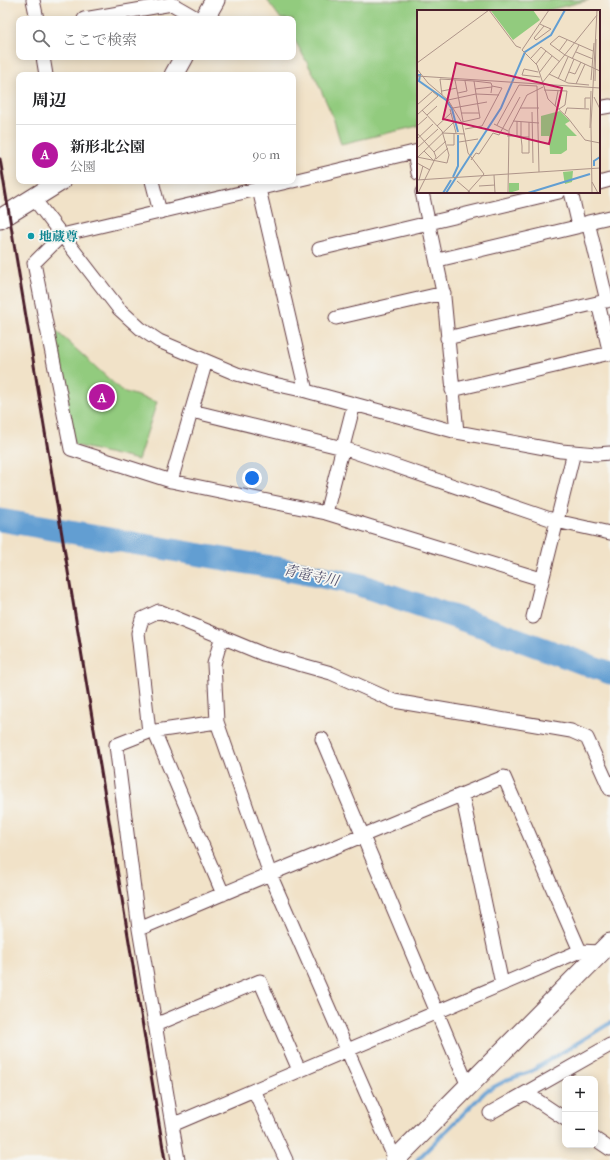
<!DOCTYPE html>
<html lang="ja">
<head>
<meta charset="utf-8">
<style>
	:root { --surface:#fff; --page:#f6f6f6; --text:#202124; --muted:#757577; --line:#e0e0e0; --accent:#b5179e }
	body { margin:0; font-family:"IM FELL French Canon","Noto Serif JP",serif; background:var(--page); color:var(--text) }
	.controls { position:absolute; right:12px; bottom:12px; display:grid; overflow:hidden; border-radius:8px; box-shadow:0 2px 10px #0003 }
	.controls button { width:36px; height:36px; display:grid; place-items:center; padding:0; border:0; border-bottom:1px solid var(--line); background:var(--surface); color:var(--text); font:20px sans-serif }
	.you { position:absolute; left:252px; top:478px; width:14px; height:14px; margin:-10px; border:3px solid #fff; border-radius:50%; background:#1a73e8; box-shadow:0 0 0 6px #1a73e833 }
	.badge { display:grid; place-items:center; width:26px; height:26px; border-radius:50%; background:var(--accent); color:#fff; font-size:13px; font-weight:700 }
	.pin { position:absolute; translate:-50% -50%; border:2px solid #fff; box-shadow:0 1px 4px #0006 }
	.list { margin:0; padding:0; list-style:none }
	h2 { display:flex; justify-content:space-between; align-items:center; height:52px; margin:0; padding:0 16px; font-size:17px }
	h2 small { font-size:13px; font-weight:400; color:var(--muted) }
	.list li { display:grid; grid-template-columns:26px 1fr auto; gap:12px; align-items:center; box-sizing:border-box; height:60px; padding:0 16px; border-top:1px solid var(--line) }
	.list b { display:block; font-size:15px; white-space:nowrap }
	.list p { margin:0; font-size:13px; white-space:nowrap; color:var(--muted) }
	.list em { font-size:13px; font-style:normal; color:var(--muted) }
	.icon { flex:none; width:22px; height:22px; fill:none; stroke:currentColor; stroke-width:2; stroke-linecap:round; stroke-linejoin:round }
	.map { position:relative; flex:none; width:610px; height:1160px; overflow:hidden }
	.search { position:absolute; background:var(--surface); box-shadow:0 2px 10px #0003; left:16px; top:16px; width:280px; height:44px; display:flex; align-items:center; gap:10px; box-sizing:border-box; padding:0 14px; border-radius:8px; color:var(--muted); font-size:15px }
	.panel { position:absolute; background:var(--surface); box-shadow:0 2px 10px #0003; left:16px; top:72px; width:280px; height:112px; border-radius:8px }
	.map>svg:first-child { display:block }
</style>
</head>
<body>
<div class="map">
<svg width="610" height="1160" viewBox="0 0 610 1160">
	<rect width="100%" height="100%" fill="#f6f6f2"/>
	<filter id="ink" filterUnits="userSpaceOnUse"><feTurbulence type="fractalNoise" baseFrequency=".025" numOctaves="2"/><feDisplacementMap in="SourceGraphic" scale="8" xChannelSelector="R" yChannelSelector="G"/><feConvolveMatrix kernelMatrix="1 2 1 2 8 2 1 2 1" color-interpolation-filters="sRGB"/></filter>
	<filter id="wash" filterUnits="userSpaceOnUse"><feTurbulence type="fractalNoise" baseFrequency=".012" numOctaves="4" result="noise"/><feDisplacementMap in="SourceGraphic" scale="16" xChannelSelector="R" yChannelSelector="G"/><feGaussianBlur stdDeviation="0.9" result="paint"/><feColorMatrix in="noise" values="0 0 0 0 0 0 0 0 0 0 0 0 0 0 0 0 0 1.4 0 .05"/><feComposite in="paint" operator="in"/></filter>
	<g filter="url(#wash)">
		<rect width="100%" height="100%" fill="#f1e2c8"/>
		<path fill="#92cb7e" stroke="#6e7554" d="M 267,0 L 589,0 L 545,11 L 418,11 L 418,126 L 341,144 L 333,117 L 316,79 L 293,37 L 293,19 L 281,19 Z
			M 52,327 L 122,391 L 157,402 L 138,460 L 74,445 Z"/>
		<g fill="none" stroke-linecap="round" stroke-linejoin="round">
			<path stroke="#629ed2" stroke-width="4" d="M 417,1160 L 486,1091 L 509,1079 L 530,1072 L 610,1023"/>
			<path stroke="#629ed2" stroke-width="23" d="M 0,520 L 288,570 L 357,584 L 481,626 L 610,673"/>
		</g>
	</g>
	<g filter="url(#ink)">
		<g fill="none" stroke-linecap="round" stroke-linejoin="round">
			<g stroke="#633c43" stroke-width="15">
				<path id="street" d="M 33,0 L 37,19
					M 84,19 L 172,4 L 198,19
					M 43,57 L 46,75
					M 599,108 L 610,106
					M 414,152 L 418,173
					M 152,181 L 160,212
					M 291,181 L 62,235 L 34,263 L 71,449 L 171,481 L 326,513 L 541,579
					M 293,181 L 418,151
					M 599,183 L 610,180
					M 259,189 L 306,391
					M 422,192 L 444,297 L 457,432
					M 571,192 L 579,226
					M 34,199 L 119,309 L 141,329 L 159,341 L 237,374 L 265,382 L 306,391 L 457,432 L 561,451 L 597,454 L 610,453
					M 319,249 L 559,192
					M 438,260 L 589,224
					M 607,301 L 588,222 L 610,217
					M 598,303 L 610,354
					M 336,318 L 444,293
					M 447,338 L 610,300
					M 452,390 L 610,353
					M 192,411 L 343,448 L 556,521 L 610,533
					M 171,481 L 206,361
					M 326,513 L 354,404
					M 533,617 L 574,452
					M 217,722 L 149,732 L 138,633 L 142,619 L 159,611 L 263,654 L 331,673 L 394,701 L 571,731 L 587,738 L 610,789
					M 154,731 L 223,894
					M 322,739 L 468,1086
					M 462,795 L 502,984
					M 139,929 L 116,745 L 149,732
					M 155,1025 L 260,981 L 299,1070
					M 254,1090 L 286,1160
					M 526,1093 L 565,1119
					M 490,1113 L 610,1045
					M 172,1125 L 580,951
					M 595,1139 L 610,1149
					M 395,1159 L 270,874 L 504,777 L 580,951 L 600,952
					M 178,1160 L 139,929 L 270,874 L 217,722 L 214,664 L 222,636"/>
			</g>
			<g stroke="#633c43" stroke-width="21">
				<path id="secondary" d="M 204,19 L 215,0
					M 174,75 L 184,57
					M 0,219 L 61,181
					M 395,1160 L 610,943"/>
			</g>
			<use href="#street" stroke="#fff" stroke-width="13"/>
			<use href="#secondary" stroke="#fff" stroke-width="19"/>
			<path stroke="#4a1f2b" stroke-width="3" d="M 0,159 L 165,1160"/>
		</g>
	</g>
	<circle fill="#0f9aa8" stroke="#f6f6f2" stroke-width="1.5" cx="31" cy="236" r="4"/>
	<g text-anchor="middle" stroke-width="3.5" stroke-linejoin="round" paint-order="stroke">
		<g font-size="13" font-weight="bold" fill="#0d838f" stroke="#f6f6f2" text-anchor="start">
			<text x="39" y="241">地蔵尊</text>
		</g>
		<g font-size="14" font-style="italic" fill="#54526e" stroke="#f6f6f2">
			<text transform="translate(311 575) rotate(12)" y="5">青竜寺川</text>
		</g>
	</g>
	<g transform="translate(417 10)">
		<rect width="183" height="183" fill="#f1e2c8"/>
		<path d="M 116,0 L 123,10 L 96,30 L 74,1 ZM 143,101 L 153,111 L 148,114 L 160,126 L 150,126 L 150,140 L 144,144 L 133,144 L 132,126 L 124,126 L 124,106 ZM 156,161 L 155,172 L 148,174 L 147,169 L 153,167 L 147,169 L 146,162 ZM 92,173 L 102,173 L 102,180 L 92,183 Z" fill="#92cb7e"/>
		<path fill="none" stroke="#629ed2" stroke-width="2" d="M 0,65 L 3,65 L 2,71 L 29,90 L 35,99 L 41,122M 177,156 L 177,151 L 183,147M 36,167 L 41,156 L 41,125M 26,183 L 34,170M 29,183 L 84,98 L 108,42 L 134,25 L 148,0M 111,183 L 173,164"/>
		<path fill="none" stroke="#ae9489" stroke-width="1" d="M 72,0 L 99,36 L 104,38M 132,0 L 105,40 L 120,55 L 131,89 L 151,108 L 168,130 L 183,133M 123,14 L 127,16 L 134,19 L 119,30 L 117,28 L 127,16M 142,41 L 150,30M 176,41 L 142,26 L 133,34 L 148,45 L 183,61M 159,42 L 176,49M 114,48 L 124,37 L 143,52M 155,49 L 162,35M 0,53 L 72,0M 119,54 L 129,41M 0,59 L 11,73 L 31,90 L 45,113 L 51,143 L 67,164 L 50,183M 121,62 L 107,59 L 105,65 L 123,67M 152,62 L 158,64 L 164,52M 122,63 L 135,46M 132,64 L 151,73 L 172,75M 0,66 L 183,78M 141,69 L 151,47M 38,70 L 46,111M 174,70 L 177,33M 57,71 L 74,73 L 75,76M 148,71 L 157,49M 178,71 L 179,29M 125,73 L 180,5M 159,74 L 168,54M 58,79 L 75,77M 127,80 L 150,81 L 148,95 L 142,99M 25,81 L 40,78M 41,83 L 50,81 L 48,71M 25,85 L 23,69 L 57,71 L 59,84 L 82,85M 177,87 L 183,99M 31,90 L 59,84 L 63,108 L 45,112M 0,95 L 16,81M 138,96 L 141,81M 36,98 L 70,92M 103,98 L 122,98M 168,98 L 168,88 L 173,88M 33,99 L 39,123M 115,102 L 116,153M 44,103 L 62,103M 148,104 L 150,98 L 172,99M 0,105 L 21,86 L 15,81M 10,105 L 20,96M 96,111 L 122,113M 100,111 L 100,126M 104,112 L 104,127 L 105,136 L 105,143 L 112,143 L 112,127 L 104,127M 112,112 L 112,127M 77,114 L 91,121M 80,115 L 102,75 L 120,76 L 122,162M 0,116 L 10,107M 20,116 L 34,103M 173,118 L 174,81M 48,119 L 65,116 L 85,78 L 75,76 L 74,83M 0,123 L 17,142 L 19,147 L 1,183M 25,123 L 48,124M 90,126 L 104,126M 0,129 L 16,114M 42,132 L 61,129M 30,135 L 37,135 L 37,123M 0,138 L 21,119M 7,141 L 17,151M 17,142 L 29,131M 0,147 L 30,153 L 32,145 L 25,121 L 5,100M 1,147 L 37,112M 19,149 L 31,138M 54,150 L 59,143 L 62,144 L 76,123 L 82,125 L 103,87M 0,153 L 13,160M 77,165 L 78,183M 0,170 L 183,158M 2,170 L 6,156M 40,171 L 54,183M 175,172 L 181,183M 62,176 L 78,175M 91,183 L 92,120 L 110,85 L 126,77M 175,183 L 174,115 L 180,0"/>
		<path fill="#c2185b" fill-opacity="0.15" stroke="#c2185b" stroke-width="2" d="M 39,53 L 145,78 L 132,134 L 26,109 Z"/>
		<rect width="183" height="183" fill="none" stroke="#4a1f2b" stroke-width="2"/>
	</g>
</svg>
<div class="controls">
<button>+</button>
<button>−</button>
</div>
<div class="you"></div>
<div class="pin badge" style="left:102px;top:397px">A</div>
<div class="search"><svg class="icon" aria-label="search" viewBox="0 0 24 24"><circle cx="10" cy="10" r="6"/><path d="M15 15l6 6"/></svg>ここで検索</div>
<section class="panel">
<h2>周辺<small></small></h2>
<ul class="list">
<li><span class="badge">A</span><div><b>新形北公園</b><p>公園</p></div><em>90 m</em></li>
</ul>
</section>
</div>
</body>
</html>
